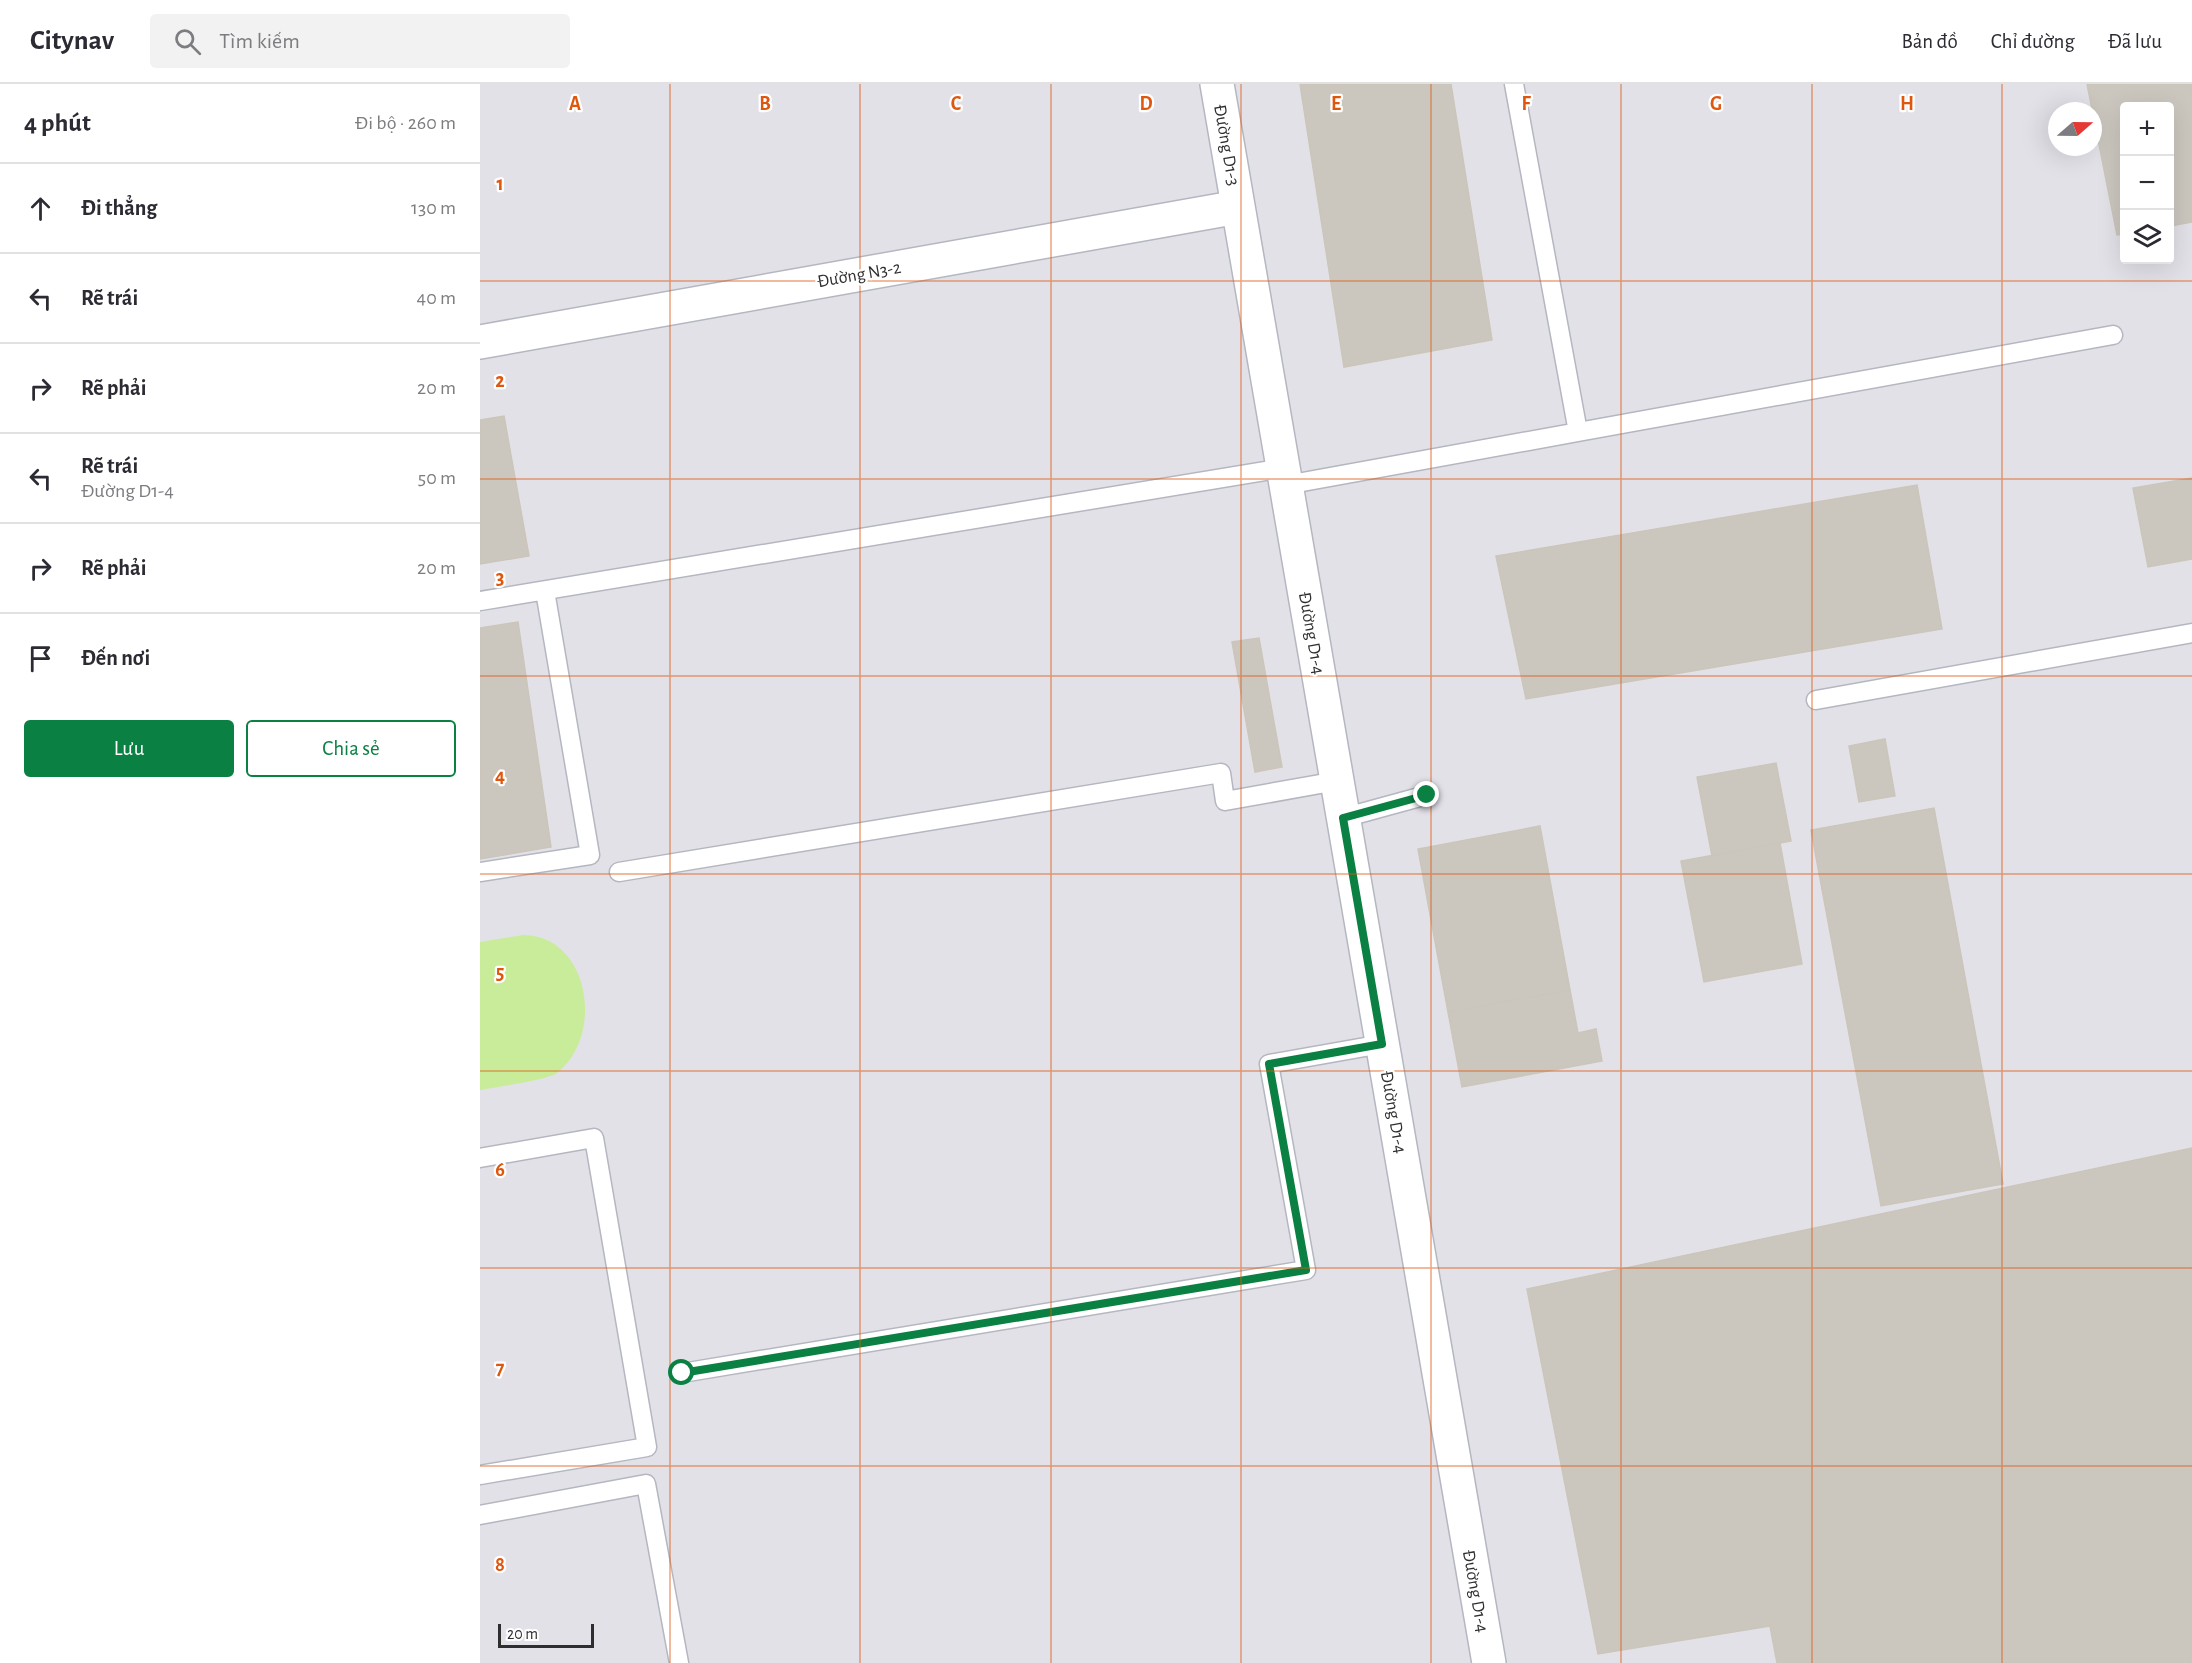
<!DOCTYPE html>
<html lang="vi">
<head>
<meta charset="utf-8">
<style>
	:root { --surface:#fff; --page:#f2f2f3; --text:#2b2b33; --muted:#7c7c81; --line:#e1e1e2; --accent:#0b8043 }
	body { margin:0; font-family:"Alegreya Sans",sans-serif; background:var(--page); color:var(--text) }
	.controls { position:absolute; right:18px; top:18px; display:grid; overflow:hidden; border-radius:6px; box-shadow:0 6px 24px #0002 }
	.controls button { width:54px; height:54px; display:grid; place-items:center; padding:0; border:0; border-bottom:2px solid var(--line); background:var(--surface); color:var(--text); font:30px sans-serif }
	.compass { position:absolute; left:1568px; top:18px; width:54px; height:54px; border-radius:50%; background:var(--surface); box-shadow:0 6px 24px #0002; rotate:70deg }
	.scale { position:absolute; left:18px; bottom:15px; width:96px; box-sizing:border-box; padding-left:6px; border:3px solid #2e2e2e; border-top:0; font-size:16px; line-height:21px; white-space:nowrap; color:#2e2e2e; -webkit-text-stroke:4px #fff; paint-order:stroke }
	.stop { position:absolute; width:18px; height:18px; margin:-14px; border:4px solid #0b8043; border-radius:50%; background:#fff }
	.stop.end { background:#0b8043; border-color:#fff; box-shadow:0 2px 6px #0008 }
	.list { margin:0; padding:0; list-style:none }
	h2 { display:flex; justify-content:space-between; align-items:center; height:78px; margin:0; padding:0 24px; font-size:26px }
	h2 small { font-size:20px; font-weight:400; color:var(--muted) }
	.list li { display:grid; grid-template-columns:39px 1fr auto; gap:18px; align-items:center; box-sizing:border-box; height:90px; padding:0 24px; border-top:2px solid var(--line) }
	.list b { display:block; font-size:22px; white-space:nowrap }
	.list p { margin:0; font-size:20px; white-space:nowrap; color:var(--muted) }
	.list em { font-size:20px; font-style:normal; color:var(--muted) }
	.actions { display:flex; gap:12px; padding:18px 24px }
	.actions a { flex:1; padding:14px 0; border:2px solid var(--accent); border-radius:6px; text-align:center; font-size:21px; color:var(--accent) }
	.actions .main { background:var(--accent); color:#fff }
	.icon { flex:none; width:33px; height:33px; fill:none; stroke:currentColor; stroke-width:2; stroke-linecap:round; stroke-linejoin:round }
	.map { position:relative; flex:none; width:1712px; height:1579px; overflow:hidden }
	header { display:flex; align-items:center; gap:36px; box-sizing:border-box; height:84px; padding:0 30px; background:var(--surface); border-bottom:2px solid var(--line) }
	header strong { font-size:28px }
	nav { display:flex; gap:33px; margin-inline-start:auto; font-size:21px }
	.search { width:420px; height:54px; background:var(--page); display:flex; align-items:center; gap:15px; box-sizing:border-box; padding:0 21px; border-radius:6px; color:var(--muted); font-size:22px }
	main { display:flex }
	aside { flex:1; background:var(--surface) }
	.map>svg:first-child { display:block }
</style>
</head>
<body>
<header>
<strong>Citynav</strong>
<div class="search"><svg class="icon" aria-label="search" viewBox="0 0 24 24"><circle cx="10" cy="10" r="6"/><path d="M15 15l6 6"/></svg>Tìm kiếm</div>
<nav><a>Bản đồ</a><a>Chỉ đường</a><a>Đã lưu</a></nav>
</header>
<main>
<aside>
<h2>4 phút<small>Đi bộ · 260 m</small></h2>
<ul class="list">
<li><svg class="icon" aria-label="ahead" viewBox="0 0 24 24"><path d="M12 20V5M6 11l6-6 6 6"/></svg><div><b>Đi thẳng</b></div><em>130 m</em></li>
<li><svg class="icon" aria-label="left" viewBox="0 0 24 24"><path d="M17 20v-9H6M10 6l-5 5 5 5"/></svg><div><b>Rẽ trái</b></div><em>40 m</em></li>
<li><svg class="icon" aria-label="right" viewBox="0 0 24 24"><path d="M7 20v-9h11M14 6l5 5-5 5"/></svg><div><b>Rẽ phải</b></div><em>20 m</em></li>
<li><svg class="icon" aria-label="left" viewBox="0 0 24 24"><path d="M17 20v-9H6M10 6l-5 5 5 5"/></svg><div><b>Rẽ trái</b><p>Đường D1-4</p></div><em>50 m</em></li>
<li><svg class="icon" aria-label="right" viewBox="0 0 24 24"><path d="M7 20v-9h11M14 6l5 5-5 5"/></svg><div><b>Rẽ phải</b></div><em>20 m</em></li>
<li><svg class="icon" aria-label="arrive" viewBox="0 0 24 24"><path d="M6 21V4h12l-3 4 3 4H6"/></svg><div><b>Đến nơi</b></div></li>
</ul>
<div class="actions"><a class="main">Lưu</a><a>Chia sẻ</a></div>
</aside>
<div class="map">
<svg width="1712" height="1579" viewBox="0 0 1712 1579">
	<rect width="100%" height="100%" fill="#efe9e1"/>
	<path fill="#e3e1e8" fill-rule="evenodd" d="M 0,0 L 1712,0 L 1712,1579 L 0,1579 ZM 1644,22 L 1690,22 L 1690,176 L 1644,176 ZM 1577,27 L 1613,27 L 1613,63 L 1577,63 Z"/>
	<path fill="#c9ec9a" d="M 43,851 C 110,851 125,952 77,989 C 68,996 15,1003 0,1006 L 0,858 Z"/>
	<path fill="#cbc7bf" stroke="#cbc5ba" stroke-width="1.5" d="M 820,0 L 971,0 L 1012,256 L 864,283 Z
		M 1607,0 L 1712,0 L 1712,138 L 1690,142 L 1690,22 L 1644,22 L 1644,150 L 1637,151 Z
		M 24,332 L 49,472 L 0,480 L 0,336 Z
		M 1712,394 L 1712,475 L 1668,483 L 1653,404 Z
		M 1437,401 L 1462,545 L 1046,615 L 1016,472 Z
		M 38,538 L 71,763 L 0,775 L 0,544 Z
		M 779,554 L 802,683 L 775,688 L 752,558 Z
		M 1405,655 L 1415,712 L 1379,718 L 1369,662 Z
		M 1296,679 L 1311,757 L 1232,772 L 1217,693 Z
		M 1454,724 L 1523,1100 L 1401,1122 L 1331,746 Z
		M 1060,742 L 1090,906 L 968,928 L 938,765 Z
		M 1300,759 L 1322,880 L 1224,898 L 1201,777 Z
		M 1090,906 L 1098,949 L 1116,945 L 1122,977 L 982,1003 L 968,928 Z
		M 1712,1064 L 1712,1579 L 1297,1579 L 1290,1542 L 1118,1570 L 1047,1205 Z"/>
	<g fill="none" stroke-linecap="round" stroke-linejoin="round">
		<g stroke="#b4b7c1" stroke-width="21">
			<path id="service" d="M 1034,0 L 1098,348 L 1633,251
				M 806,401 L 1098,348
				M 0,517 L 803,384
				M 1336,616 L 1712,549
				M 863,734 L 947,711
				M 0,788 L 110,771 L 65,507
				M 139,788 L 741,689 L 745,717 L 857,697
				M 0,1074 L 114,1054 L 167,1363 L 0,1391
				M 202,1289 L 826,1186 L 789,980 L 902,960
				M 0,1431 L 166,1400 L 199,1579"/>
		</g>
		<g stroke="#b4b7c1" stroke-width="36">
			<path id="tertiary" d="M 737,0 L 1009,1579
				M 0,258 L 758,123"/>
		</g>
		<use href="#service" stroke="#fff" stroke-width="18"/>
		<use href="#tertiary" stroke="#fff" stroke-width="33"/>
	</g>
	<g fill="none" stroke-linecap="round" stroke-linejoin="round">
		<path stroke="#0b8043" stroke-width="8" d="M 202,1289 L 826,1186 L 789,980 L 902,960 L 863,734 L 947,711"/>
	</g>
	<path fill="none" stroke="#df570e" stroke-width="1.5" stroke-opacity="0.55" d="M 190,0 L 190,1579M 380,0 L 380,1579M 571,0 L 571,1579M 761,0 L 761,1579M 951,0 L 951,1579M 1141,0 L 1141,1579M 1332,0 L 1332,1579M 1522,0 L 1522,1579M 0,197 L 1712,197M 0,395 L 1712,395M 0,592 L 1712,592M 0,790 L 1712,790M 0,987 L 1712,987M 0,1184 L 1712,1184M 0,1382 L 1712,1382"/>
	<g text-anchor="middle" stroke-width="4.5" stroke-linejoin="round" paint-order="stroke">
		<g font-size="18" fill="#2e2e2e" stroke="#fff">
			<text transform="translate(747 61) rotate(80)" y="6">Đường D1-3</text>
			<text transform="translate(379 190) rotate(-10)" y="6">Đường N3-2</text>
			<text transform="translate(832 549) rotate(80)" y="6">Đường D1-4</text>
			<text transform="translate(914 1028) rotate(80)" y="6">Đường D1-4</text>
			<text transform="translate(996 1507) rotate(80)" y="6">Đường D1-4</text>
		</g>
	</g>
	<g font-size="20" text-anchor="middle" font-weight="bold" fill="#df570e" stroke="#fff" stroke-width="4.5" stroke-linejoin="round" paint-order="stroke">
		<text x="95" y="26">A</text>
		<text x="285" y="26">B</text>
		<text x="476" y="26">C</text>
		<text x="666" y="26">D</text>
		<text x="856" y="26">E</text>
		<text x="1046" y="26">F</text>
		<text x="1236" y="26">G</text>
		<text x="1427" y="26">H</text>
		<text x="20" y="106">1</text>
		<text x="20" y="303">2</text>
		<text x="20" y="500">3</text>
		<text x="20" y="698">4</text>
		<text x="20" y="895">5</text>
		<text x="20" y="1092">6</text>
		<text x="20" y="1290">7</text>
		<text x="20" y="1487">8</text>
	</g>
</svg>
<div class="controls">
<button>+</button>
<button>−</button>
<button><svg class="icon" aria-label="layers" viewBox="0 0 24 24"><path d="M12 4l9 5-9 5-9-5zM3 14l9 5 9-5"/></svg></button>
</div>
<svg class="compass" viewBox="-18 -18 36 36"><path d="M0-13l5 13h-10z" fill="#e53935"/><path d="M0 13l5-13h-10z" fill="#7c7c81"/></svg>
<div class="scale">20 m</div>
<div class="stop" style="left:202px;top:1289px"></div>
<div class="stop end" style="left:947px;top:711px"></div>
</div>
</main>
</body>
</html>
